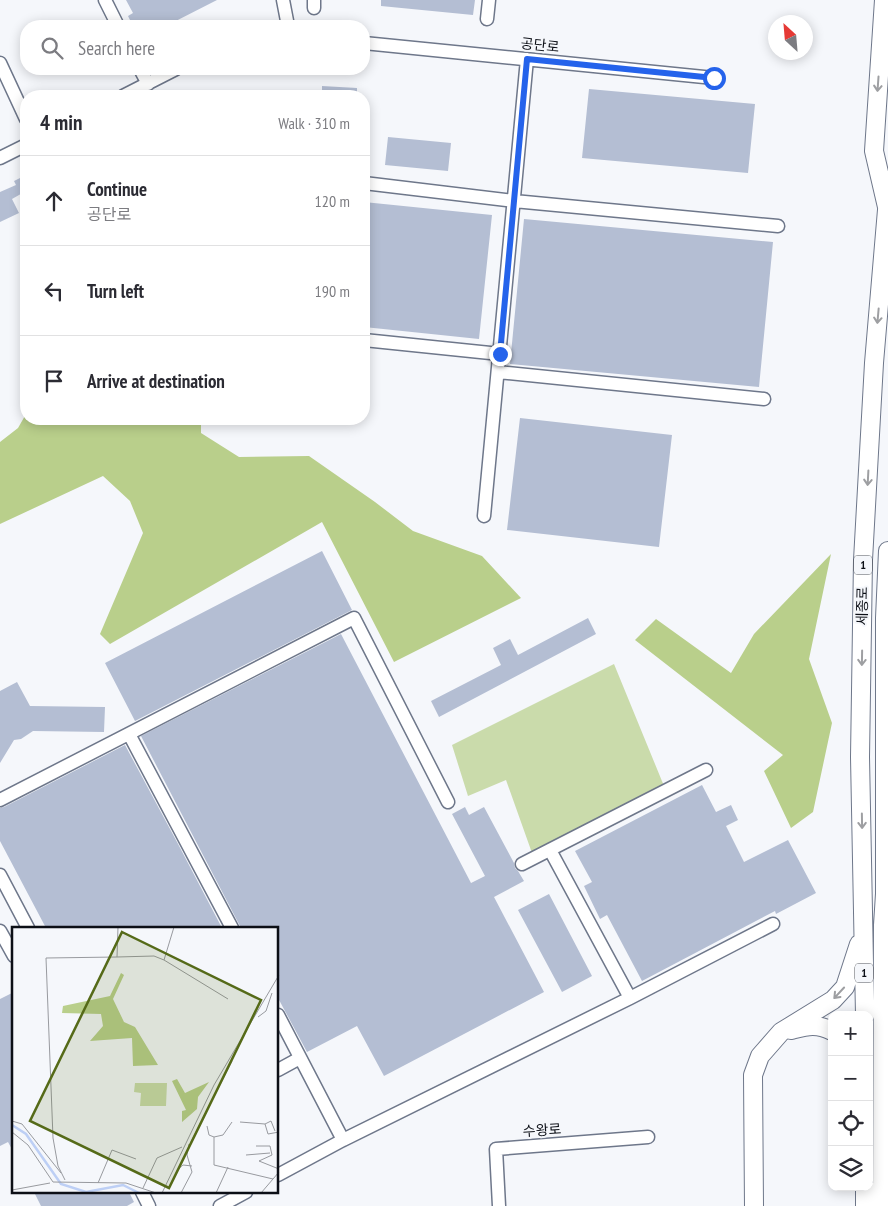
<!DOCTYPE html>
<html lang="en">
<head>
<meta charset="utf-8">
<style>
	:root { --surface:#fff; --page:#f2f2f3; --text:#2b2b33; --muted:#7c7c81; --line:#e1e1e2 }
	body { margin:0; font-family:"PT Sans Narrow","Noto Sans KR",sans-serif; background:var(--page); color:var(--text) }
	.controls { position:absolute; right:15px; bottom:15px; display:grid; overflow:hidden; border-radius:10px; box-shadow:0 2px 12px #0003 }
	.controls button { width:45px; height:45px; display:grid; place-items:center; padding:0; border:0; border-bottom:1px solid var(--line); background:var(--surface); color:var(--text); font:25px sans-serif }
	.compass { position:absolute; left:768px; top:15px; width:45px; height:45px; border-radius:50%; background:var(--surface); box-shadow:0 2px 12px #0003; rotate:334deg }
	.stop { position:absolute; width:15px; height:15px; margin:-11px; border:4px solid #2563eb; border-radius:50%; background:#fff }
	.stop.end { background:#2563eb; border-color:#fff; box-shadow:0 1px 5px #0008 }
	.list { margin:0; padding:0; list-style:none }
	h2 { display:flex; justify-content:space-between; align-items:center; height:65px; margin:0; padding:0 20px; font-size:21px }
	h2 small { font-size:16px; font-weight:400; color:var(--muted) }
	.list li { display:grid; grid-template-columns:32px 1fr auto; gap:15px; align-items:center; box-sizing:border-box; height:90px; padding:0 20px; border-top:1px solid var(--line) }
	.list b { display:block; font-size:19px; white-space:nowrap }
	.list p { margin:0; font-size:16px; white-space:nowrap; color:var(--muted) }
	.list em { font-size:16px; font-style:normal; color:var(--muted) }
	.icon { flex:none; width:28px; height:28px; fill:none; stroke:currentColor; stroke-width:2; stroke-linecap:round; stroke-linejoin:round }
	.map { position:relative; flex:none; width:888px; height:1206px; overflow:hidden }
	.search { position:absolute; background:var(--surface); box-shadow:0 2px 12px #0003; left:20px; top:20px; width:350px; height:55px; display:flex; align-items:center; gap:12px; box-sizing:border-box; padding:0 18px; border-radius:20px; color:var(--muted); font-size:19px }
	.panel { position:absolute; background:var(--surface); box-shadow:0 2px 12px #0003; left:20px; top:90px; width:350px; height:335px; border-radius:20px }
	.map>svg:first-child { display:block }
</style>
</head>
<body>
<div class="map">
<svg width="888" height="1206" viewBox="0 0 888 1206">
	<rect width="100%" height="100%" fill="#f5f7fb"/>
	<path fill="#cadbab" d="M 614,664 L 664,786 L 532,853 L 506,780 L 468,796 L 452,745 Z"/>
	<path fill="#b9cf8b" d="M 26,414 L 26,419 L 201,419 L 201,433 L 239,457 L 309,456 L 375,502 L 413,531 L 482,556 L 521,598 L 394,662 L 322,522 L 110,644 L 100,634 L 143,533 L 130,501 L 103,476 L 0,524 L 0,442 L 18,428 Z
		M 831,554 L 809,659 L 832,723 L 813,812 L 791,828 L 764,771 L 783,755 L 635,640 L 656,619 L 731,673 L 754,634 Z"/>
	<path fill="#b4bed3" d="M 126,0 L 217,0 L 166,26 L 133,26 L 128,16 L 133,13 Z
		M 381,0 L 475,0 L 473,15 L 381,6 Z
		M 322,86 L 357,88 L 357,96 L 322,96 Z
		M 589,89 L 755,104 L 748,173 L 582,158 Z
		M 388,137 L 451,143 L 448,171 L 385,165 Z
		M 26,175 L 26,191 L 12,199 L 19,213 L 0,222 L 0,192 L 16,185 L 14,181 Z
		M 364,202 L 492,215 L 479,339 L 364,327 Z
		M 524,219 L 773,242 L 759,387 L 510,364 Z
		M 520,418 L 672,435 L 659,547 L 507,530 Z
		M 322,551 L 352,610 L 135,721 L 105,663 Z
		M 588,618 L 596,634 L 439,717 L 431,701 L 501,665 L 493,648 L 510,639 L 518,655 Z
		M 341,634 L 471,883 L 485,876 L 452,814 L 465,807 L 469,815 L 484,807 L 514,863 L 515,868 L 518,871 L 524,881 L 494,897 L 544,992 L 384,1076 L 357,1026 L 307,1052 L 278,998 L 278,928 L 241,928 L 141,736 Z
		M 17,682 L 30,706 L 105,707 L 104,732 L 33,731 L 21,739 L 14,740 L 0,763 L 0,691 Z
		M 125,745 L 177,842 L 222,928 L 46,928 L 0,841 L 0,808 L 4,807 Z
		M 702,785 L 716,812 L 731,805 L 738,820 L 726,826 L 744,862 L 788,840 L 816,893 L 776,914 L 775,911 L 642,981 L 607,915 L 600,919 L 584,886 L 592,882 L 575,851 Z
		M 549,894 L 592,976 L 562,992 L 518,910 Z
		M 14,992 L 14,1153 L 8,1142 L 0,1146 L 0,999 Z
		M 34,1192 L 129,1192 L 134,1202 L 127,1206 L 41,1206 Z"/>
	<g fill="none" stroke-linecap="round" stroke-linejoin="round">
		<g stroke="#6e778a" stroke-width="15">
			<path id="minor" d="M 105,0 L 118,26
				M 283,0 L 288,26
				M 314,8 L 314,0
				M 487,19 L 489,0
				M 364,43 L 714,78
				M 0,63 L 26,119
				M 140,69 L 148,84
				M 123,96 L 176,69
				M 0,158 L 26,145
				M 364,183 L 514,201 L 778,226
				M 364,340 L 500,354
				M 498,372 L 764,399
				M 484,516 L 527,59
				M 129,734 L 232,928
				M 0,800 L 354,618 L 448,802
				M 550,850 L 630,998
				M 522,864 L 706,770
				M 0,875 L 28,928
				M 0,931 L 14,956
				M 278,1015 L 343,1140
				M 278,1070 L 300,1058
				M 278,1175 L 343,1140 L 630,998 L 773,924
				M 142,1192 L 149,1206
				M 220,1206 L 246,1192
				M 499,1206 L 496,1149 L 648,1137"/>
		</g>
		<g stroke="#6e778a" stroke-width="20">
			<path id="highway" d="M 884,0 L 874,151 L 887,207
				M 865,1015 L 860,757 L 863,560 L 874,363 L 888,198
				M 791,1030 C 807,1026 816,1023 832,1031
				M 754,1206 L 753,1075 L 760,1056 L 781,1032 L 833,1000 L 845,987 L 859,944
				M 865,1206 L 865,1187
				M 882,1206 L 883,925 L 885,894 L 885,618 L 888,551"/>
		</g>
		<use href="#minor" stroke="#fff" stroke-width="12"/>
		<use href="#highway" stroke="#fff" stroke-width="18"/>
	</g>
	<defs><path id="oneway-shaft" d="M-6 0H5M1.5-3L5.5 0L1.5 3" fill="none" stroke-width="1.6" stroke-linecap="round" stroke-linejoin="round" transform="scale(1.25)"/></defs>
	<g stroke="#9e9fa2">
		<use href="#oneway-shaft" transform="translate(878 84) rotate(94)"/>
		<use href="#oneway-shaft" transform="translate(878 316) rotate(95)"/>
		<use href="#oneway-shaft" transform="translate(868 478) rotate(93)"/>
		<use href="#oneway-shaft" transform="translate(862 658) rotate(91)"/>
		<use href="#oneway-shaft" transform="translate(862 821) rotate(89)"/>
		<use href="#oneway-shaft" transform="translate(839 993) rotate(133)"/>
	</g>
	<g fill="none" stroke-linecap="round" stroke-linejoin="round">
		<path stroke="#2563eb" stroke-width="6" d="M 500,354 L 527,59 L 714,78"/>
	</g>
	<g text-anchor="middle" stroke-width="4" stroke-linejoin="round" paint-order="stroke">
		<g fill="#f5f7fb" stroke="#52555b" stroke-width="1">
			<rect x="854" y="555.5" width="18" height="19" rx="4"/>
			<rect x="855" y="963.5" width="18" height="19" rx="4"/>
		</g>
		<g font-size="12" font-weight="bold" fill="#0c0f16">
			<text x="863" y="569">1</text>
			<text x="864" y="977">1</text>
		</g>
		<g font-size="14" fill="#0c0f16" stroke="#f5f7fb">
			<text transform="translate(540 45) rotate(6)" y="5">공단로</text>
			<text transform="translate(862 606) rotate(-89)" y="5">세종로</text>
			<text transform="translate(542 1130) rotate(-4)" y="5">수왕로</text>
		</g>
	</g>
	<g transform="translate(12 927)">
		<rect width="266" height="266" fill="#f5f7fb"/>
		<path d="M 123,156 L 155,156 L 154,179 L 128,179 L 129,166 L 122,165 Z" fill="#cadbab"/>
		<path d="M 109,46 L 112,48 L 101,72 L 112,95 L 123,100 L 146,138 L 121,139 L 120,111 L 78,114 L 91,99 L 89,87 L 50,86 L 51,79 L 98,69 ZM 165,152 L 173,166 L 197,155 L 186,170 L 185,182 L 170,195 L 170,184 L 174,183 L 160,154 Z" fill="#b9cf8b"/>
		<path fill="none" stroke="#bdcff5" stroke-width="2.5" d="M 0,198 L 14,207 L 49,257 L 74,265 L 111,258 L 127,266"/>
		<path fill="none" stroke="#989a9f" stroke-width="1" d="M 105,30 L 142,29 L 152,33 L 162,0M 152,33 L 216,72M 246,90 L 254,84 L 260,66M 0,194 L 10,197 L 49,246M 228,195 L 253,197 L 256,207 L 267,205M 253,197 L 259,194 L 263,204M 195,199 L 197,208 L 202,210 L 202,238 L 261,252M 0,205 L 16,218 L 41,255 L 114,256 L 144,266M 202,210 L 211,208 L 220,195M 179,215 L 220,134M 244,219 L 258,219 L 260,228 L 247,234 L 267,242M 234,228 L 258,226M 165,243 L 171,238 L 180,239M 53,253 L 46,239 L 41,211 L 34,31 L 105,30 L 106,0M 86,256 L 100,223 L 124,232M 131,261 L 145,231 L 170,220M 0,263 L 38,256M 150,266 L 202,158 L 267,48M 169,266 L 180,245 L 175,228 L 177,217M 204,266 L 216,240M 249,266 L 267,245"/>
		<path fill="#556a18" fill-opacity="0.15" stroke="#556a18" stroke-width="2.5" d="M 110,5 L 249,73 L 157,261 L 18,194 Z"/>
		<rect width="266" height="266" fill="none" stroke="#0c0f16" stroke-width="2.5"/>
	</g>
</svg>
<div class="controls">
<button>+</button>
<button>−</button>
<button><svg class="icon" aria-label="locate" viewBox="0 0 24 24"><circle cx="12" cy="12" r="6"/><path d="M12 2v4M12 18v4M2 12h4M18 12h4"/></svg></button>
<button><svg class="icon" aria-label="layers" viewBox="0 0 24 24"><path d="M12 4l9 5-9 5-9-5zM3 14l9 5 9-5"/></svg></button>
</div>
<svg class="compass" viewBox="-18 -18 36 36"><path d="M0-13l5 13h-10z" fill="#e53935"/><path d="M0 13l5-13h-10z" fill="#7c7c81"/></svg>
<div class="stop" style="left:714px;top:78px"></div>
<div class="stop end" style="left:500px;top:354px"></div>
<div class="search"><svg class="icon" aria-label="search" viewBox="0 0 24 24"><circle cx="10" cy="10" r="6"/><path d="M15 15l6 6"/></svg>Search here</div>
<section class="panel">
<h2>4 min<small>Walk · 310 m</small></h2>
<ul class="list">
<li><svg class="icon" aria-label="ahead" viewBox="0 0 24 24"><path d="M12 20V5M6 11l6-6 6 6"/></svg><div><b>Continue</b><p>공단로</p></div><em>120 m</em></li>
<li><svg class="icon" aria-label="left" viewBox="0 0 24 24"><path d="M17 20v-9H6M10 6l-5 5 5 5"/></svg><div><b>Turn left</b></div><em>190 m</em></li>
<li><svg class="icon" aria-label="arrive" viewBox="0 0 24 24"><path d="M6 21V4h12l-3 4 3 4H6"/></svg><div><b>Arrive at destination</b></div></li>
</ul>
</section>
</div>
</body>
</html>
